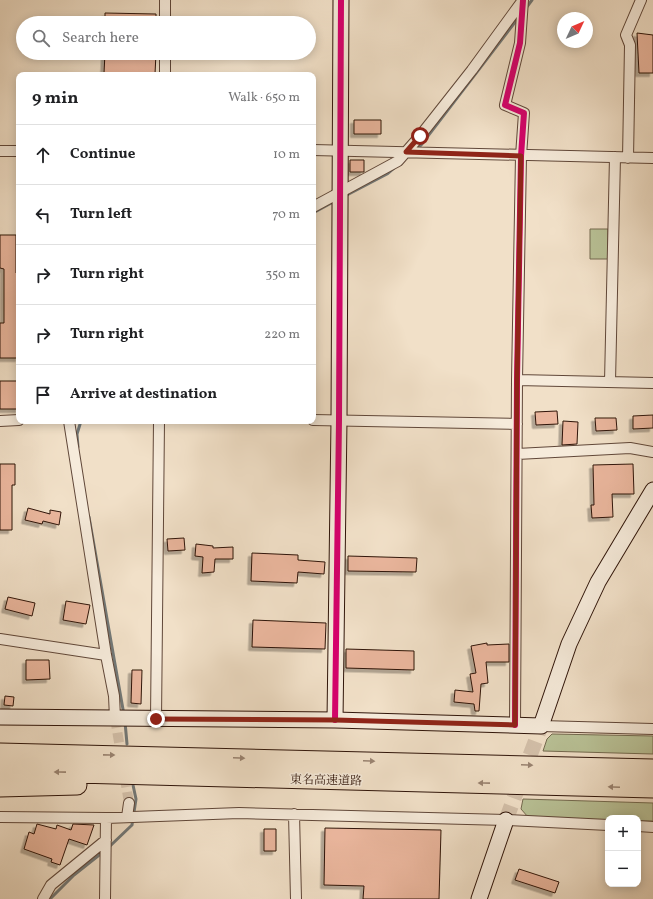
<!DOCTYPE html>
<html lang="en">
<head>
<meta charset="utf-8">
<style>
	:root { --surface:#fff; --page:#f2f2f2; --text:#202124; --muted:#757577; --line:#e0e0e0 }
	body { margin:0; font-family:Vollkorn,"Noto Serif JP",serif; background:var(--page); color:var(--text) }
	.controls { position:absolute; right:12px; bottom:12px; display:grid; overflow:hidden; border-radius:8px; box-shadow:0 2px 10px #0003 }
	.controls button { width:36px; height:36px; display:grid; place-items:center; padding:0; border:0; border-bottom:1px solid var(--line); background:var(--surface); color:var(--text); font:20px sans-serif }
	.compass { position:absolute; left:557px; top:12px; width:36px; height:36px; border-radius:50%; background:var(--surface); box-shadow:0 2px 10px #0003; rotate:46deg }
	.stop { position:absolute; width:12px; height:12px; margin:-9px; border:3px solid #8f2418; border-radius:50%; background:#fff }
	.stop.end { background:#8f2418; border-color:#fff; box-shadow:0 1px 4px #0008 }
	.list { margin:0; padding:0; list-style:none }
	h2 { display:flex; justify-content:space-between; align-items:center; height:52px; margin:0; padding:0 16px; font-size:17px }
	h2 small { font-size:13px; font-weight:400; color:var(--muted) }
	.list li { display:grid; grid-template-columns:26px 1fr auto; gap:12px; align-items:center; box-sizing:border-box; height:60px; padding:0 16px; border-top:1px solid var(--line) }
	.list b { display:block; font-size:15px; white-space:nowrap }
	.list em { font-size:13px; font-style:normal; color:var(--muted) }
	.icon { flex:none; width:22px; height:22px; fill:none; stroke:currentColor; stroke-width:2; stroke-linecap:round; stroke-linejoin:round }
	.map { position:relative; flex:none; width:653px; height:899px; overflow:hidden }
	.search { position:absolute; background:var(--surface); box-shadow:0 2px 10px #0003; left:16px; top:16px; width:300px; height:44px; display:flex; align-items:center; gap:10px; box-sizing:border-box; padding:0 14px; border-radius:22px; color:var(--muted); font-size:15px }
	.panel { position:absolute; background:var(--surface); box-shadow:0 2px 10px #0003; left:16px; top:72px; width:300px; height:352px; border-radius:8px }
	.map>svg:first-child { display:block }
</style>
</head>
<body>
<div class="map">
<svg width="653" height="899" viewBox="0 0 653 899">
	<defs>
		<filter id="shadow"><feDropShadow dx="-3.5" dy="3.5" stdDeviation="0" flood-color="#0004"/></filter>
	</defs>
	<rect width="100%" height="100%" fill="#f1e0c8"/>
	<filter id="stains"><feTurbulence type="fractalNoise" baseFrequency=".005" numOctaves="4"/><feColorMatrix values="0 0 0 0 .2 0 0 0 0 .09 0 0 0 0 .02 0 0 0 .5 -.17"/></filter>
	<radialGradient id="worn" r=".72"><stop offset=".6" stop-color="#630" stop-opacity="0"/><stop offset="1" stop-color="#630" stop-opacity=".3"/></radialGradient>
	<path fill="#b9c297" stroke="#746b50" d="M 590,229 L 608,229 L 608,259 L 590,259 Z
		M 552,734 L 653,736 L 653,754 L 543,751 L 547,739 Z
		M 523,799 L 653,803 L 653,821 L 638,821 L 638,818 L 608,818 L 608,820 L 528,817 L 521,809 Z"/>
	<g fill="none" stroke-linecap="round" stroke-linejoin="round">
		<path stroke="#727877" stroke-width="3" d="M 526,8 L 532,0
			M 415,150 L 421,145 L 519,17
			M 345,196 L 387,174 L 394,168
			M 313,213 L 335,201
			M 78,447 L 77,434 L 81,421
			M 89,517 L 124,715
			M 125,722 L 127,744
			M 109,847 L 132,825 L 136,799 L 133,785
			M 50,899 L 74,875 L 103,852"/>
	</g>
	<path fill="#eab69d" stroke="#2f1409" filter="url(#shadow)" d="M 105,13 L 156,14 L 156,23 L 105,23 Z
		M 637,33 L 653,35 L 653,73 L 639,73 Z
		M 105,53 L 156,53 L 155,74 L 104,73 Z
		M 354,120 L 381,120 L 381,134 L 354,134 Z
		M 350,160 L 364,160 L 364,172 L 350,172 Z
		M 0,235 L 16,235 L 16,273 L 19,273 L 19,358 L 0,358 L 0,323 L 4,323 L 4,269 L 0,268 Z
		M 0,381 L 19,381 L 19,409 L 0,409 Z
		M 557,411 L 558,424 L 536,425 L 535,412 Z
		M 653,415 L 653,428 L 633,429 L 633,416 Z
		M 595,418 L 616,418 L 617,430 L 596,431 Z
		M 563,421 L 578,422 L 577,444 L 562,445 Z
		M 0,464 L 15,464 L 15,485 L 12,485 L 12,530 L 0,530 Z
		M 633,464 L 634,494 L 612,494 L 613,517 L 592,518 L 591,505 L 594,505 L 593,465 Z
		M 28,508 L 50,514 L 50,510 L 61,512 L 59,525 L 43,521 L 42,524 L 25,520 Z
		M 184,538 L 185,550 L 168,551 L 167,539 Z
		M 196,544 L 213,546 L 213,548 L 233,547 L 233,559 L 215,559 L 214,572 L 202,573 L 203,557 L 195,556 Z
		M 252,553 L 298,555 L 298,560 L 325,562 L 324,574 L 298,572 L 297,583 L 251,581 Z
		M 348,556 L 417,558 L 416,572 L 348,571 Z
		M 8,597 L 35,603 L 32,616 L 5,609 Z
		M 66,601 L 90,605 L 86,624 L 63,620 Z
		M 253,620 L 326,623 L 325,649 L 252,647 Z
		M 487,643 L 487,645 L 509,644 L 509,662 L 486,662 L 488,683 L 481,684 L 479,711 L 475,711 L 474,704 L 454,702 L 455,690 L 473,692 L 470,674 L 476,673 L 471,646 Z
		M 346,649 L 414,651 L 414,670 L 346,668 Z
		M 26,660 L 49,660 L 50,679 L 26,680 Z
		M 132,670 L 142,670 L 141,704 L 131,703 Z
		M 5,696 L 14,697 L 13,706 L 4,705 Z
		M 37,824 L 56,829 L 57,825 L 71,830 L 73,824 L 94,825 L 87,845 L 69,839 L 60,865 L 51,862 L 52,859 L 24,849 L 29,832 L 34,834 Z
		M 325,828 L 441,830 L 439,899 L 363,899 L 364,886 L 324,885 Z
		M 264,829 L 276,829 L 276,851 L 264,851 Z
		M 519,869 L 559,882 L 555,893 L 515,880 Z"/>
	<g fill="none" stroke-linecap="round" stroke-linejoin="round">
		<path stroke="#d4c1ab" stroke-width="10" stroke-dasharray="10 5" stroke-linecap="butt" d="M 115,718 L 129,803"/>
		<path stroke="#d4c1ab" stroke-width="15" stroke-dasharray="15 8" stroke-linecap="butt" d="M 506,820 L 541,726"/>
		<g stroke="#604739" stroke-width="12">
			<path id="street" d="M 165,23 L 165,0
				M 165,75 L 165,53
				M 313,150 L 653,158
				M 0,151 L 19,151
				M 628,158 L 630,45 L 626,35 L 641,0
				M 313,207 L 398,161 L 420,136 L 472,70 L 523,0
				M 517,380 L 653,383
				M 610,382 L 615,157
				M 313,420 L 517,424
				M 0,421 L 19,420
				M 69,421 L 106,655 L 114,696 L 115,718
				M 517,454 L 630,448 L 653,452
				M 0,639 L 106,655
				M 156,719 L 159,421
				M 515,725 L 517,380 L 521,156 L 524,113 L 505,105 L 520,43 L 523,0
				M 541,726 L 653,729
				M 294,814 L 296,899
				M 0,817 L 106,818 L 239,813 L 506,820 L 608,825
				M 127,817 L 129,803
				M 638,826 L 653,827
				M 43,899 L 51,885 L 106,840
				M 105,899 L 106,818"/>
		</g>
		<g stroke="#2f1409" stroke-width="17">
			<path id="secondary" d="M 0,717 L 335,720 L 541,726 L 569,644 L 598,582 L 653,490
				M 335,720 L 339,420 L 341,0
				M 479,899 L 506,820"/>
		</g>
		<g stroke="#2f1409" stroke-width="21">
			<path id="highway" d="M 0,753 L 653,769
				M 0,771 L 653,788
				M 0,787 L 77,785"/>
		</g>
		<use href="#street" stroke="#f6ebdb" stroke-width="10"/>
		<use href="#secondary" stroke="#f6ebdb" stroke-width="15"/>
		<use href="#highway" stroke="#f1e0c8" stroke-width="19"/>
		<g stroke="#f6ebdb" stroke-width="8">
			<path id="cycleway" d="M 335,720 L 339,420 L 341,0
				M 515,725 L 517,380 L 521,156 L 524,113 L 505,105 L 520,43 L 523,0"/>
		</g>
		<use href="#cycleway" stroke="#d6006c" stroke-width="6"/>
	</g>
	<defs><path id="oneway-solid" d="M-6-.8H1V-3.2L6.5 0L1 3.2V.8H-6Z"/></defs>
	<g fill="#9a8472">
		<use href="#oneway-solid" transform="translate(109 755) rotate(1)"/>
		<use href="#oneway-solid" transform="translate(239 758) rotate(2)"/>
		<use href="#oneway-solid" transform="translate(369 761) rotate(2)"/>
		<use href="#oneway-solid" transform="translate(527 765) rotate(2)"/>
		<use href="#oneway-solid" transform="translate(60 772) rotate(-179)"/>
		<use href="#oneway-solid" transform="translate(484 783) rotate(-179)"/>
		<use href="#oneway-solid" transform="translate(614 787) rotate(-178)"/>
	</g>
	<g fill="none" stroke-linecap="round" stroke-linejoin="round">
		<path stroke="#8f2418" stroke-width="5" d="M 156,719 L 335,720 L 515,725 L 517,380 L 521,156 L 406,152 L 420,136"/>
	</g>
	<g text-anchor="middle" stroke-width="3" stroke-linejoin="round" paint-order="stroke">
		<g font-size="12" fill="#2f1409" stroke="#f6ebdb">
			<text transform="translate(326 780) rotate(1)" y="4">東名高速道路</text>
		</g>
	</g>
	<rect width="100%" height="100%" filter="url(#stains)"/>
	<rect width="100%" height="100%" fill="url(#worn)"/>
</svg>
<div class="controls">
<button>+</button>
<button>−</button>
</div>
<svg class="compass" viewBox="-18 -18 36 36"><path d="M0-13l5 13h-10z" fill="#e53935"/><path d="M0 13l5-13h-10z" fill="#757577"/></svg>
<div class="stop" style="left:420px;top:136px"></div>
<div class="stop end" style="left:156px;top:719px"></div>
<div class="search"><svg class="icon" aria-label="search" viewBox="0 0 24 24"><circle cx="10" cy="10" r="6"/><path d="M15 15l6 6"/></svg>Search here</div>
<section class="panel">
<h2>9 min<small>Walk · 650 m</small></h2>
<ul class="list">
<li><svg class="icon" aria-label="ahead" viewBox="0 0 24 24"><path d="M12 20V5M6 11l6-6 6 6"/></svg><div><b>Continue</b></div><em>10 m</em></li>
<li><svg class="icon" aria-label="left" viewBox="0 0 24 24"><path d="M17 20v-9H6M10 6l-5 5 5 5"/></svg><div><b>Turn left</b></div><em>70 m</em></li>
<li><svg class="icon" aria-label="right" viewBox="0 0 24 24"><path d="M7 20v-9h11M14 6l5 5-5 5"/></svg><div><b>Turn right</b></div><em>350 m</em></li>
<li><svg class="icon" aria-label="right" viewBox="0 0 24 24"><path d="M7 20v-9h11M14 6l5 5-5 5"/></svg><div><b>Turn right</b></div><em>220 m</em></li>
<li><svg class="icon" aria-label="arrive" viewBox="0 0 24 24"><path d="M6 21V4h12l-3 4 3 4H6"/></svg><div><b>Arrive at destination</b></div></li>
</ul>
</section>
</div>
</body>
</html>
